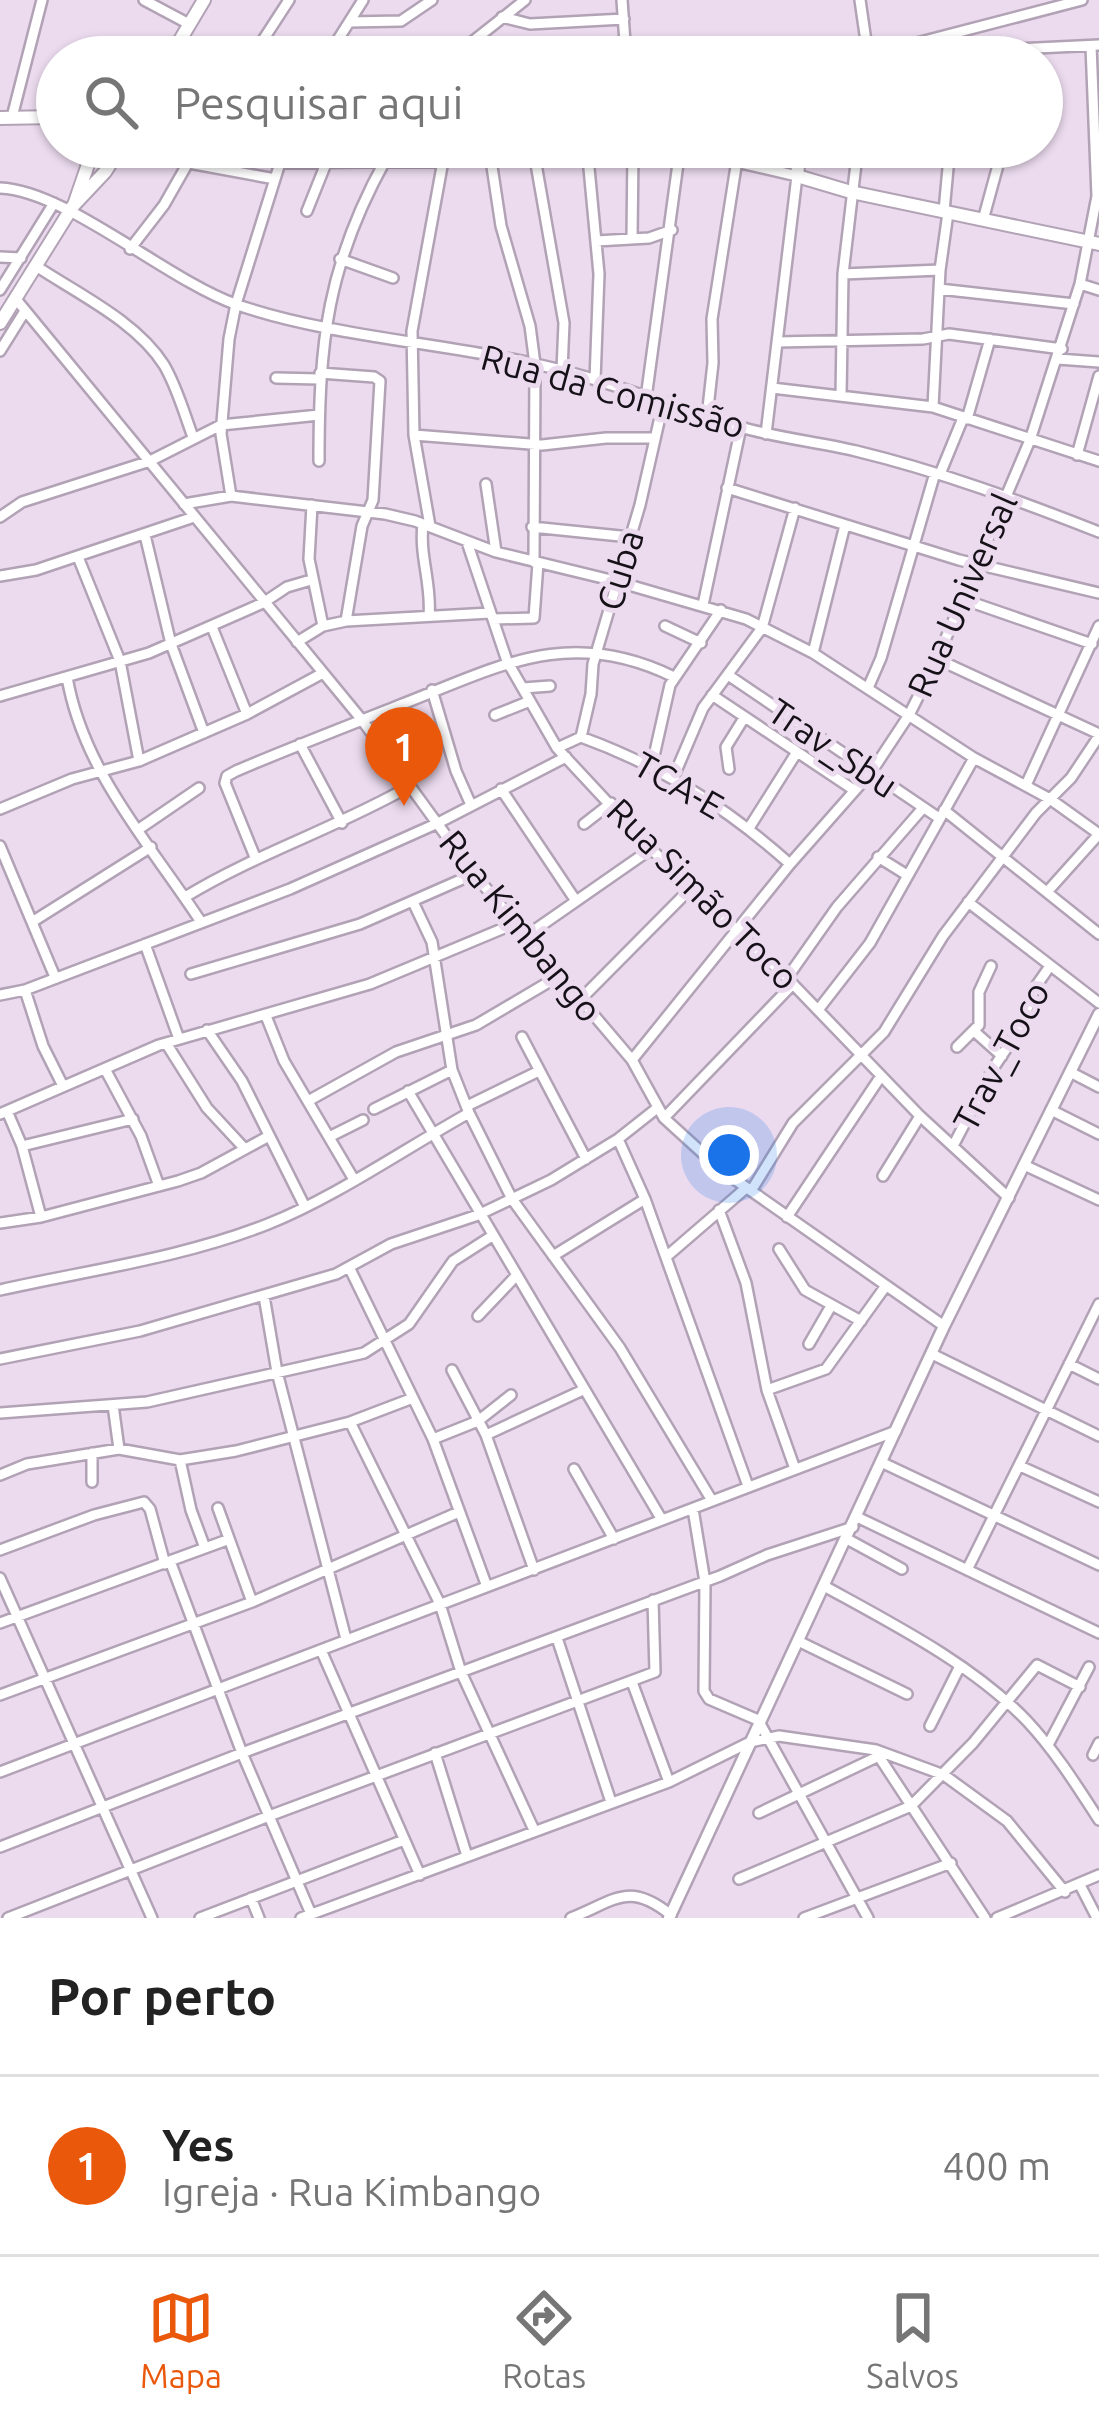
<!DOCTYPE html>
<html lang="pt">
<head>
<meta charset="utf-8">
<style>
	:root { --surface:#fff; --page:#f6f6f6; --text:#222; --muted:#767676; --line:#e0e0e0; --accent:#ea580c }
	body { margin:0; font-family:Ubuntu,sans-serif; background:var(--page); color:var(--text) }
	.you { position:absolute; left:729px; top:1155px; width:42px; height:42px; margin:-30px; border:9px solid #fff; border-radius:50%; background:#1a73e8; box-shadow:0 0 0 18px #1a73e833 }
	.badge { display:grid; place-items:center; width:78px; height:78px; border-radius:50%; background:var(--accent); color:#fff; font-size:39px; font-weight:700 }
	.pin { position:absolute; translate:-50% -99px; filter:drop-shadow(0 3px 6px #0008) }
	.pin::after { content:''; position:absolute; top:63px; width:42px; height:36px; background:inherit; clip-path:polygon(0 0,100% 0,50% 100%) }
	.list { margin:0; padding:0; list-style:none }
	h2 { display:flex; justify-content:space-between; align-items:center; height:156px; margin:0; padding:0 48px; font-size:51px }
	h2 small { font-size:39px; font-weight:400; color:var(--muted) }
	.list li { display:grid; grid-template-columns:78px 1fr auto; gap:36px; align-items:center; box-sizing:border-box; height:180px; padding:0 48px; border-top:3px solid var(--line) }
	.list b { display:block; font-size:45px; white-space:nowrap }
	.list p { margin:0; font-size:39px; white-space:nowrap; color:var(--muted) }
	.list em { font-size:39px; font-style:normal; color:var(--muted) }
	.icon { flex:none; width:66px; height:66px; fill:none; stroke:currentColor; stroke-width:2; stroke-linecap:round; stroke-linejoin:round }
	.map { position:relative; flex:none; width:1099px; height:1918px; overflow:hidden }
	.search { position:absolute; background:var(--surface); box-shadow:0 3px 9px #0004; left:36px; right:36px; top:36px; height:132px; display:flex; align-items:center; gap:30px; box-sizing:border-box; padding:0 42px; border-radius:66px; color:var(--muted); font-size:45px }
	.sheet { height:336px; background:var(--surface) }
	nav { display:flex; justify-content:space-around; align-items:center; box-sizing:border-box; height:168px; border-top:3px solid var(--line); background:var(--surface); font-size:33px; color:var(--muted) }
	nav a { display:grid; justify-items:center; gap:6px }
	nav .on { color:var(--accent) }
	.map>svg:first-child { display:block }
</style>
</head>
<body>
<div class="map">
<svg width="1099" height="1918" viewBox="0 0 1099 1918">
	<rect width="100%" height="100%" fill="#ecdbef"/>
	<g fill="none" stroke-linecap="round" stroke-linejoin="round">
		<g stroke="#b2a2b5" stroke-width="14">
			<path id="minor" d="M 144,0 L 189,24
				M 622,0 L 626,57
				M 860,0 L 868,55
				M 502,17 L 530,24 L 624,19
				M 349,22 L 401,21 L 432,0
				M 882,52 L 1082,0
				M 252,57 L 289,0
				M 327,57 L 363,0
				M 453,57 L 525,0
				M 846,57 L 1099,45
				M 12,117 L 42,0
				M 533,147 L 564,323 L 562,370
				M 587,147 L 599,274 L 595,380
				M 903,147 L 949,153
				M 491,160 L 501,226 L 530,326 L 535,364 L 534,562
				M 189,163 L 275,179
				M 280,163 L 535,160 L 680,149 L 797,176 L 766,434
				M 0,188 C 65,190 166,279 235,304 C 326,336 444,343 540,365 C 608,380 673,408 740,427 C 778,438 818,442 856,451 C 939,471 1020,501 1099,532
				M 307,211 L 327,161
				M 944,211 L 950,147
				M 983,220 L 1003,147
				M 632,238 L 633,151
				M 596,241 L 649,238 L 672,230
				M 130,249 L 164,205 L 197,147
				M 0,257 L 21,258
				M 340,259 L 393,278
				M 36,266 C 78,294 136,321 164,365 C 177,387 184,413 193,437
				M 843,274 L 940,270
				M 1080,284 L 1099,290
				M 939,289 L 1074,304
				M 0,290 L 54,203
				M 15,298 L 362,720 L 474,874 L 632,1060 L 664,1118 L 720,1169 L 944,1326
				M 777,342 L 923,339 L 949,334 L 1062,349
				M 0,351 L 25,311
				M 1058,359 L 1099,362
				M 320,373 L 374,377 L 380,381 L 373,500 L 362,526 L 346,621
				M 276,378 L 319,379
				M 772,388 L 933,407 L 1099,461
				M 841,396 L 843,274 L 858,147
				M 646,398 L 680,149
				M 933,407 L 940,270 L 948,213
				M 707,417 L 713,363 L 712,319 L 737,160
				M 967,419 L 990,339
				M 414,435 L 542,445 L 606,438 L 655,438
				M 1077,455 L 1099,376
				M 319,461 C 319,342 327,265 386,159
				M 940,474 L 963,418
				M 486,484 L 496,552
				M 727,488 L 959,560 L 1099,593
				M 231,496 L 221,434 L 229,339 L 236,304 L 285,147
				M 184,504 L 231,496 L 385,514 L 415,521 L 496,552 L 615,581 L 746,619 L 813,653 L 974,758 L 1050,799 L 1099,834 L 1047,892
				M 312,505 L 309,559 L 323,626
				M 0,517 L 22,502 L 150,461 L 221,425 L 319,415
				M 423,524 C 419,556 432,584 429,616
				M 430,526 L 414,435 L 412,331 L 443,161
				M 532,527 L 630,537
				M 145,535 L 171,644 L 204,733
				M 467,542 L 507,661 L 557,748 L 651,849 L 787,978 L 920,1116 L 1009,1198
				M 78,557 L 120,661 L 139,761
				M 0,576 L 36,570 L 194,517
				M 962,599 L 1092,644
				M 703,605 L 741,427
				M 493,619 L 534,618 L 538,563
				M 665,626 L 701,643
				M 212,627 L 247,714
				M 297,642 L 323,626 L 346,621 L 490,613
				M 813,653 L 845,525
				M 937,659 L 1099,734
				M 728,675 L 939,818
				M 67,677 C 83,771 150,844 201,922
				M 523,688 L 550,686
				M 868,688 L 881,658 L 935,473
				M 432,690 L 456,771 L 471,805
				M 712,695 L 854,790
				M 0,696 L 149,653 L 263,603 L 287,587 L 311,580
				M 495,715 L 530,701
				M 581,737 L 591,694 L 593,664 L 640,505 L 663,404
				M 300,744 L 342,823
				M 557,748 L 581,737 C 661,766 726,807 790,864
				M 652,765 L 670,685 L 721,610
				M 729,769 L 726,747 L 744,718
				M 674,776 L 703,708 L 762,628 L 795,508
				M 1026,785 L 1099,626
				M 501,789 L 576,901
				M 0,809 L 72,779 L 139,761 L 247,714 L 323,673
				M 944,810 L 1099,934
				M 584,824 L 611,803
				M 749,828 L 797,752
				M 139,829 L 199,788
				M 0,846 L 55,977
				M 255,857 L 225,783 L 227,776 L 236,771 C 290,748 345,727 400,705 C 498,667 568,625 674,677
				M 878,857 L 907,875
				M 185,897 C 257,853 337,828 410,786
				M 968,902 L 1099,1003
				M 414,904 L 432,942 L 452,1070 L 469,1113 L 512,1199 L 620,1348 L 711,1499
				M 32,922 L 151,847
				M 526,936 L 651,849
				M 145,944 L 179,1039
				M 191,974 L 360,924 L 474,874
				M 787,978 L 837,907 L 923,808
				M 25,990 L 43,1046 L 63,1086
				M 0,995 L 25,990 L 290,889 L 438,823 L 566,757
				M 580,1000 L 691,888
				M 818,1010 L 870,943 L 974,758
				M 266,1016 L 284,1061 L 353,1178
				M 207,1030 L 242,1081 L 304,1205
				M 975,1032 L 1002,1056
				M 522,1037 L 586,1159
				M 166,1043 L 207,1108 L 245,1149
				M 957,1047 L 979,1025 L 979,992 L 991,966
				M 632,1060 L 790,864 L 872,771 L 909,715 L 937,659 L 1030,440 L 1080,284 L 1097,196 L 1091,46
				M 105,1069 L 141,1136 L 159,1186
				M 1070,1072 L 1099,1087
				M 408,1091 L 662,1520
				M 308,1101 L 396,1052 L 476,1025 L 559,976
				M 467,1106 L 539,1071
				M 374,1109 L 452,1070
				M 1051,1110 L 1099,1134
				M 7,1111 L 22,1146 L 41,1217
				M 0,1114 L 159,1045 L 370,984 L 516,923
				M 664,1118 L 793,984
				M 329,1137 L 363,1120
				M 618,1139 L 645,1199 L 748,1486
				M 22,1146 L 133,1119
				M 953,1146 L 994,1067 L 1021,1027 L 1034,989 L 1050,966
				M 1024,1165 L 1099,1200
				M 883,1176 L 920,1116
				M 751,1191 L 793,1123 L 884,1032 L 943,936 L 1036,813 L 1071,778 L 1099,736
				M 719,1210 L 746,1283 L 767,1390 L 795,1469
				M 787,1217 L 881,1076
				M 0,1223 L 41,1217 L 178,1181 L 201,1173 L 269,1136
				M 779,1249 L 805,1290 L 861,1321
				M 553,1256 L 645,1199
				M 666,1257 L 746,1188
				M 349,1267 L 433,1439 L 486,1584
				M 0,1290 C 89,1270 182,1258 268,1224 C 334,1198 406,1148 469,1113
				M 264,1296 L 277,1372 L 346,1639
				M 478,1316 L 515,1277
				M 809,1344 L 831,1306
				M 932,1354 L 1099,1436
				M 0,1359 L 140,1331 L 336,1274 L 391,1244 L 478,1215 L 551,1180 L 618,1139 L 656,1109
				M 1069,1364 L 1099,1379
				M 452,1370 L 486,1435 L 534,1570
				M 767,1390 L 826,1369 L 885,1287
				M 113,1405 L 119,1449
				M 0,1413 L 147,1402 L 364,1353 L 409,1324 L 453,1261 L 492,1236
				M 350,1422 L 440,1604 L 461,1672 L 534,1830
				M 486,1435 L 583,1390
				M 433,1439 L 478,1421 L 511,1395
				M 180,1460 L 191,1510 L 205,1548
				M 883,1463 L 1099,1565
				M 1020,1466 L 1099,1502
				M 574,1469 L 614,1539
				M 0,1475 L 27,1464 L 119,1449 L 180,1460 L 236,1451 L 350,1422 L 413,1398
				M 92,1482 L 92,1453
				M 218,1508 L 252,1602
				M 693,1509 L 705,1582 L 704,1691 L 709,1699 L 758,1720 L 868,1918
				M 857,1517 L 1099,1633
				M 847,1539 L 902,1569
				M 0,1550 L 94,1515 L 144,1502 L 150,1509 L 165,1564
				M 170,1561 L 242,1753 L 311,1914
				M 967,1570 L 1099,1304
				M 0,1578 L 152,1918
				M 824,1586 C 893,1624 972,1664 1027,1721 C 1055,1751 1077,1786 1099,1820
				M 0,1623 L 227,1540
				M 557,1638 L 611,1802
				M 798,1641 L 907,1694
				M 321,1650 L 420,1875
				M 632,1682 L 669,1782
				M 0,1695 L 252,1602 L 459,1512
				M 930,1726 L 959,1668
				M 1048,1745 L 1089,1667
				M 876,1752 L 985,1918
				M 435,1753 L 467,1856
				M 1093,1755 L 1099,1743
				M 0,1772 L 896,1431
				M 759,1813 L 879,1756
				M 0,1847 L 242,1753 L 720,1576 L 767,1555 L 853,1527
				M 739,1879 L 911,1806 L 973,1743 L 1037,1665 L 1080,1687
				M 1080,1885 L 1097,1918
				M 251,1898 L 259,1918
				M 8,1918 L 269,1816 L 655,1672 L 653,1600
				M 200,1918 L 404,1840
				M 301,1918 L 669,1782 L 750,1742 L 779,1736 L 876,1750 L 944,1775 L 1007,1821 L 1065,1892
				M 571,1918 C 616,1900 629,1881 671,1915
				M 804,1918 L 951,1863
				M 997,1918 L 1099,1875"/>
		</g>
		<g stroke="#b2a2b5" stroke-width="15">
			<path id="tertiary" d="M 669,1918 L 944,1326 L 1099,1014"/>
		</g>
		<g stroke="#b2a2b5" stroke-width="16">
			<path id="secondary" d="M 170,57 L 204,0
				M 0,118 L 57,117
				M 800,147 L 797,176 L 851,192 L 1099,244
				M 74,205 L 94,147
				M 0,323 L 73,206 L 105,172 L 121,147"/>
		</g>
		<use href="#minor" stroke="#fff" stroke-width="9"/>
		<use href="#tertiary" stroke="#fff" stroke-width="10"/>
		<use href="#secondary" stroke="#fff" stroke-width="12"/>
	</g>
	<g text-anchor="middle" stroke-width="10" stroke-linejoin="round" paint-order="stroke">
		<g font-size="36" fill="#161118" stroke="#ecdbef">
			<text transform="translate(613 391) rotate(15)" y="13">Rua da Comissão</text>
			<text transform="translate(620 570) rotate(-73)" y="13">Cuba</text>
			<text transform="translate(962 595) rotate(-66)" y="13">Rua Universal</text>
			<text transform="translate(833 748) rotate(34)" y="13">Trav_Sbu</text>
			<text transform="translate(679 785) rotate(30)" y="13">TCA-E</text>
			<text transform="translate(703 894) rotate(45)" y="13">Rua Simão Toco</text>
			<text transform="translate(521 926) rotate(51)" y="13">Rua Kimbango</text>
			<text transform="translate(1001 1056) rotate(-62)" y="13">Trav_Toco</text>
		</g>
	</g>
</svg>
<div class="you"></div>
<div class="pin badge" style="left:404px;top:806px">1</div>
<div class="search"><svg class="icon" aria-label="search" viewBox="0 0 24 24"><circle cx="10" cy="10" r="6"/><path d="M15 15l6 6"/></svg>Pesquisar aqui</div>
</div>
<section class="sheet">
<h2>Por perto<small></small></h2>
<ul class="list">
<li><span class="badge">1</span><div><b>Yes</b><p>Igreja · Rua Kimbango</p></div><em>400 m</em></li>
</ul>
</section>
<nav>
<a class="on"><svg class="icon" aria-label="map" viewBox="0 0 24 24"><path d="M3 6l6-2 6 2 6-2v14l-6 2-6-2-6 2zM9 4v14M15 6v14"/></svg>Mapa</a>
<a><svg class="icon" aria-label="directions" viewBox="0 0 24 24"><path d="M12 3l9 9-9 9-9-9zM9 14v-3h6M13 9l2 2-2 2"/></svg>Rotas</a>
<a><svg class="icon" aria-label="saved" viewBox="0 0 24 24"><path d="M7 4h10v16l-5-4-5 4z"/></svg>Salvos</a>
</nav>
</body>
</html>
